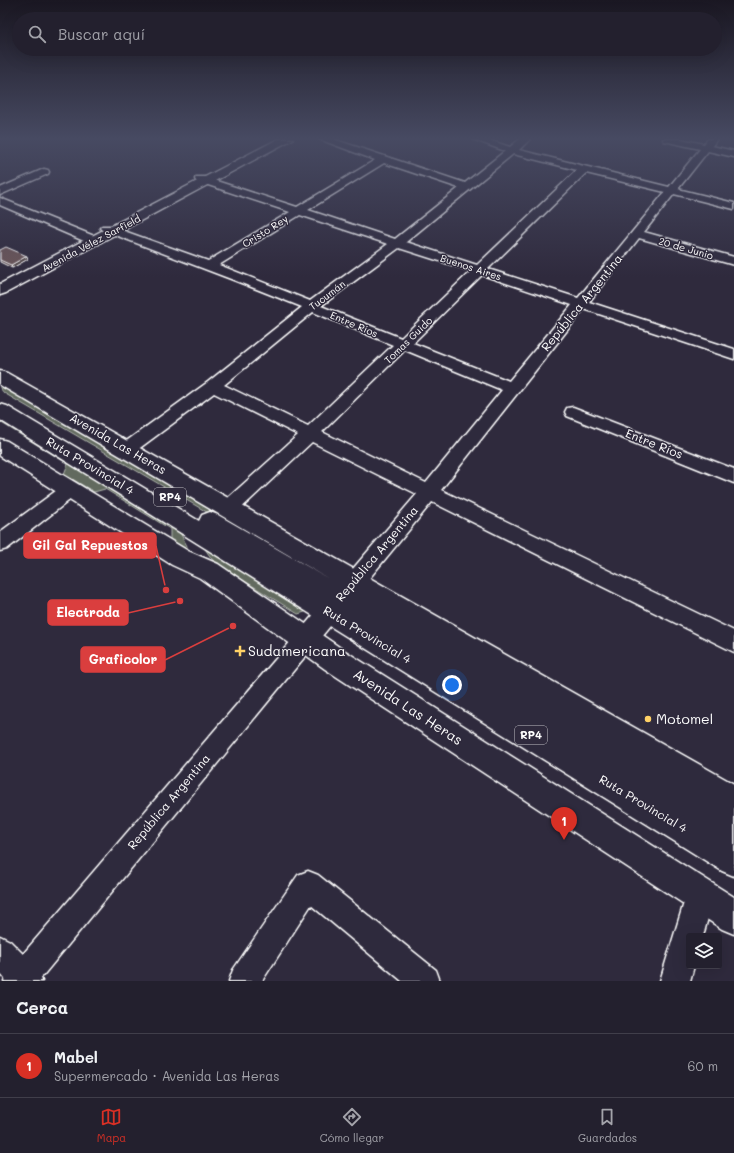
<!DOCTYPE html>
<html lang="es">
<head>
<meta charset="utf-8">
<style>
	:root { --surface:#23202e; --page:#2b2836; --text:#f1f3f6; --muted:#a3a3aa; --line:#403e4a; --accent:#d93025 }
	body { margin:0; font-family:Mali,sans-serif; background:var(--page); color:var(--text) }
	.controls { position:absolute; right:12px; bottom:12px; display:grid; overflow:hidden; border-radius:4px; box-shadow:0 4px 16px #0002 }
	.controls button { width:36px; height:36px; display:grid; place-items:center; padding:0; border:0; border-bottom:1px solid var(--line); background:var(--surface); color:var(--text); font:20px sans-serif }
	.you { position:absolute; left:452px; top:685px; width:14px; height:14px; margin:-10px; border:3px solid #fff; border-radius:50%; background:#1a73e8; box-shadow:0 0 0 6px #1a73e833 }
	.badge { display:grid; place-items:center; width:26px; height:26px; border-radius:50%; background:var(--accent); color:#fff; font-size:13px; font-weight:700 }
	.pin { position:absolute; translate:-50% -33px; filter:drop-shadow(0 1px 2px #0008) }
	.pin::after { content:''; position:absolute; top:21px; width:14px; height:12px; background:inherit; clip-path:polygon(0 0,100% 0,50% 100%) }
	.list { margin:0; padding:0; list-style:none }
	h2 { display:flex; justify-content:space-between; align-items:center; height:52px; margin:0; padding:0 16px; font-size:17px }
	h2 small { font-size:13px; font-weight:400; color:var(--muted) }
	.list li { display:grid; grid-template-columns:26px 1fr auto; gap:12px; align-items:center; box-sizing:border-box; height:64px; padding:0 16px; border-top:1px solid var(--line) }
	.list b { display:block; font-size:15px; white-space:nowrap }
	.list p { margin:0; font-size:13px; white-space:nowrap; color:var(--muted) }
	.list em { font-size:13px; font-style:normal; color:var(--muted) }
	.icon { flex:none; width:22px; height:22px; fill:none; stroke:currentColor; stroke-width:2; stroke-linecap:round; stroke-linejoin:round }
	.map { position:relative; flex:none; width:734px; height:981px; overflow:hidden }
	.search { position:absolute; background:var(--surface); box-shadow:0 4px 16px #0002; left:12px; right:12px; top:12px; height:44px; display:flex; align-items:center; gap:10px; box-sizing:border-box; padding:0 14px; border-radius:22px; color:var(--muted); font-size:15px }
	.sheet { height:116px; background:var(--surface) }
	nav { display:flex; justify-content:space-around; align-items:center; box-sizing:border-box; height:56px; border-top:1px solid var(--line); background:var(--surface); font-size:11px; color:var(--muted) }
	nav a { display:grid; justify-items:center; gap:2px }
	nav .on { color:var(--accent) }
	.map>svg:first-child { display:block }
</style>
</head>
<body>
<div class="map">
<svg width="734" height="981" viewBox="0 0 734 981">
	<rect width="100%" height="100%" fill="#2f2a3d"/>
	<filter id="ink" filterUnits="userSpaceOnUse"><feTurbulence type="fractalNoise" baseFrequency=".025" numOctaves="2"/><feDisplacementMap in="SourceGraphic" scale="8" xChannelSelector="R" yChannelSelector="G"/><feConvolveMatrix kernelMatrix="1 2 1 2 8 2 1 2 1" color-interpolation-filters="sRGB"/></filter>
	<g filter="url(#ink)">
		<path fill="#626b5e" stroke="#b0b5ae" d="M 0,382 L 327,577 L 321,579 L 4,393 L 0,388 Z
			M 0,417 L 176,525 L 187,546 L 186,550 L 184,550 L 170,542 L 170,529 L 105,489 L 94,492 L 64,474 L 68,464 L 0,422 Z
			M 203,546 L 307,609 L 305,612 L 298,614 L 214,562 Z"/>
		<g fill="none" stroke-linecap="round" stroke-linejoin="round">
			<g stroke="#fff" stroke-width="3">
				<path id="minor" d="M 319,139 L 333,139 L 465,183 L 505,151 L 472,139 L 486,139 L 510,147 L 520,139 L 530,139 L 519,150 L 669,187 L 700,149 L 664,141 L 663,139 L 681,139 L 704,144 L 708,139 L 717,139 L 712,146 L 734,151 L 734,157 L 708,151 L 678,189 L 734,203 L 734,209 L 674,194 L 644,232 L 734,257 L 734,265 L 639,238 L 589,302 L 734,349 L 734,359 L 584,309 L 441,490 L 734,631 L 734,652 L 432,502 L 41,978 L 42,981 L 4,981 L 5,979 L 0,973 L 0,936 L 10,941 L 23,954 L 417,494 L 312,442 L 235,514 L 228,516 L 221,514 L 219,509 L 221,504 L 298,435 L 214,393 L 133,453 L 127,455 L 121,453 L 119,449 L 121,445 L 208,382 L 302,307 L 231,279 L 102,230 L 100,228 L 102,226 L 110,226 L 208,261 L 290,212 L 196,181 L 195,179 L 196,177 L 204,177 L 297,207 L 375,160 ZM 513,154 L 577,170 L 477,265 L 406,242 ZM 384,163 L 459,188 L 395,239 L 308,210 ZM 586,173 L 665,192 L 578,298 L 488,269 ZM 300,215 L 388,244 L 310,301 L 219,265 ZM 399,248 L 471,271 L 401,338 L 321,306 ZM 482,275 L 572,305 L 509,381 L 413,343 ZM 313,312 L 393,345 L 308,426 L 224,385 ZM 405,350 L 502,390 L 426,483 L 322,432 Z
					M 44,169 L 48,170 L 49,172 L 48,174 L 0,195 L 0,188 Z
					M 0,198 L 99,238 L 101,241 L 99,244 L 91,244 L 0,205 Z
					M 573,407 L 734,469 L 734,483 L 567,416 L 565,412 L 567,408 Z
					M 70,483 L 76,485 L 79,490 L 76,495 L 7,549 L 0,551 L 0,532 L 64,485 Z
					M 308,871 L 318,875 L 436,970 L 440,981 L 402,981 L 311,905 L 262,981 L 229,981 L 233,970 L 298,875 Z
					M 700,882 L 710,886 L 714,896 L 703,936 L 689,936 L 689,966 L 694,966 L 690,981 L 660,981 L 686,896 L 690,886 Z"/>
			</g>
			<g stroke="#fff" stroke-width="3">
				<path id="major" d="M 278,139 L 293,139 L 6,293 L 0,295 L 0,284 Z
					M 0,371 L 7,373 L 734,784 L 734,876 L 722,871 L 0,420 L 0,404 L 7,406 L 199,521 L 202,515 L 210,512 L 218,515 L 329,579 L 0,385 Z
					M 0,439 L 7,441 L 188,551 L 218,564 L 345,651 L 734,897 L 734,934 L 722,929 L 325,669 L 200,578 L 172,565 L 0,456 Z"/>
			</g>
			<use href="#minor" fill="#2f2a3d" fill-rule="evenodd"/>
			<use href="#major" fill="#2f2a3d" fill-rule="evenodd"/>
		</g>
		<path fill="#5b494d" stroke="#fff" d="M 0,250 L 28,259 L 12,268 L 0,262 Z"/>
		<path fill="#4a3c3e" stroke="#fff" d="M 27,256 L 28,259 L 12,268 L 11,265 Z"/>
		<path fill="#6a5559" stroke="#fff" d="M 6,247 L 27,256 L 11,265 L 0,260 L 0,250 Z"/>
	</g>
	<linearGradient id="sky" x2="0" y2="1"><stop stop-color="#1a1722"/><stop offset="0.5" stop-color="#474a62"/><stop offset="1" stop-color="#474a62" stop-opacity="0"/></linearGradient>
	<rect width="734" height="277" fill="url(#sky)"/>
	<g fill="#ffd166" stroke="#2f2a3d" stroke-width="1.5">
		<path d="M238 645h4v4h4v4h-4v4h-4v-4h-4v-4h4z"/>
		<circle cx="648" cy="719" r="4"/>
	</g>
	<g text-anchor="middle" stroke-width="3" stroke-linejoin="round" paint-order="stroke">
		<g font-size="10" fill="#fff" stroke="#2f2a3d">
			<text transform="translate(265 231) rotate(-32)" y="4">Cristo Rey</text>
			<text transform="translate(91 243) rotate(-28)" y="4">Avenida Vélez Sarfield</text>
			<text transform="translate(686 248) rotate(16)" y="4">20 de Junio</text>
			<text transform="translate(471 267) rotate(18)" y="4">Buenos Aires</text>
			<text transform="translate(327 295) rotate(-37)" y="4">Tucumán</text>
			<text transform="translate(354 324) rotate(23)" y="4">Entre Ríos</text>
			<text transform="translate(408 340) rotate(-44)" y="4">Tomas Guido</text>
		</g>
		<g fill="#2f2a3d" stroke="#c1bfc5" stroke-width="1">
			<rect x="154" y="488" width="32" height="18" rx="3"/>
			<rect x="515" y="726" width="32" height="18" rx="3"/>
		</g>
		<g font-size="11" font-weight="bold" fill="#fff">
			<text x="170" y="501">RP4</text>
			<text x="531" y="739">RP4</text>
		</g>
		<g font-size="12" fill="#fff" stroke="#2f2a3d">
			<text transform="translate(582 303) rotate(-51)" y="4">República Argentina</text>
			<text transform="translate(118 444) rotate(30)" y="4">Avenida Las Heras</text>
			<text transform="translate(654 444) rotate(22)" y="4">Entre Ríos</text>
			<text transform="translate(90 466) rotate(31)" y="4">Ruta Provincial 4</text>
			<text transform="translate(377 554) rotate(-50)" y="4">República Argentina</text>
			<text transform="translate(367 635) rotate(31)" y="4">Ruta Provincial 4</text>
			<text transform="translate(169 802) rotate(-50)" y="4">República Argentina</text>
			<text transform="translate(643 804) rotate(31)" y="4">Ruta Provincial 4</text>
		</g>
		<g font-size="14" fill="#fff" stroke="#2f2a3d" text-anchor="start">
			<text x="248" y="656">Sudamericana</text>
			<text x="656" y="724">Motomel</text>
		</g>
		<g font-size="14" fill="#fff" stroke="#2f2a3d">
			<text transform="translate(408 707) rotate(33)" y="5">Avenida Las Heras</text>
		</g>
	</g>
	<path fill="none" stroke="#da3e3e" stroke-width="1.5" d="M166 590L156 546M180 601L128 613M233 626L165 660"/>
	<g fill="#da3e3e" stroke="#2f2a3d" stroke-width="1.5">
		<circle cx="166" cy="590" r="4"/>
		<circle cx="180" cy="601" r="4"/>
		<circle cx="233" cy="626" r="4"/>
	</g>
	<g fill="#da3e3e" stroke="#da3e3e" stroke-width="1.5">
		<rect x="24" y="533" width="132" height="25" rx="4"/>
		<rect x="48" y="600" width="80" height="25" rx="4"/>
		<rect x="81" y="647" width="84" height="25" rx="4"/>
	</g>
	<g font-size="13" text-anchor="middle" font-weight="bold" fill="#fff">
		<text x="90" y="550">Gil Gal Repuestos</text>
		<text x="88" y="617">Electroda</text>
		<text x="123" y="664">Graficolor</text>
	</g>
</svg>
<div class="controls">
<button><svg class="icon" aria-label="layers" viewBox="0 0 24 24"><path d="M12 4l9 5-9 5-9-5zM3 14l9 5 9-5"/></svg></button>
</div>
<div class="you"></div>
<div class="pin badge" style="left:564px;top:840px">1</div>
<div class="search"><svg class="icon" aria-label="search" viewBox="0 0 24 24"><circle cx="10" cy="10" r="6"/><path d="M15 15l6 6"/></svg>Buscar aquí</div>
</div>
<section class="sheet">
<h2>Cerca<small></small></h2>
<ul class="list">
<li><span class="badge">1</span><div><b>Mabel</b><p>Supermercado · Avenida Las Heras</p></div><em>60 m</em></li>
</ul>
</section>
<nav>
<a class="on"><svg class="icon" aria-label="map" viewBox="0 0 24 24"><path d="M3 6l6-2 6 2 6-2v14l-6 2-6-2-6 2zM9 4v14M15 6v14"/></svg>Mapa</a>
<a><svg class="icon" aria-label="directions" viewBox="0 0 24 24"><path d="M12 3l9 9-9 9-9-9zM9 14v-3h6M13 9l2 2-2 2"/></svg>Cómo llegar</a>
<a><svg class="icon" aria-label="saved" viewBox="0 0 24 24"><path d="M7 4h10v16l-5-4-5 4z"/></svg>Guardados</a>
</nav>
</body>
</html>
